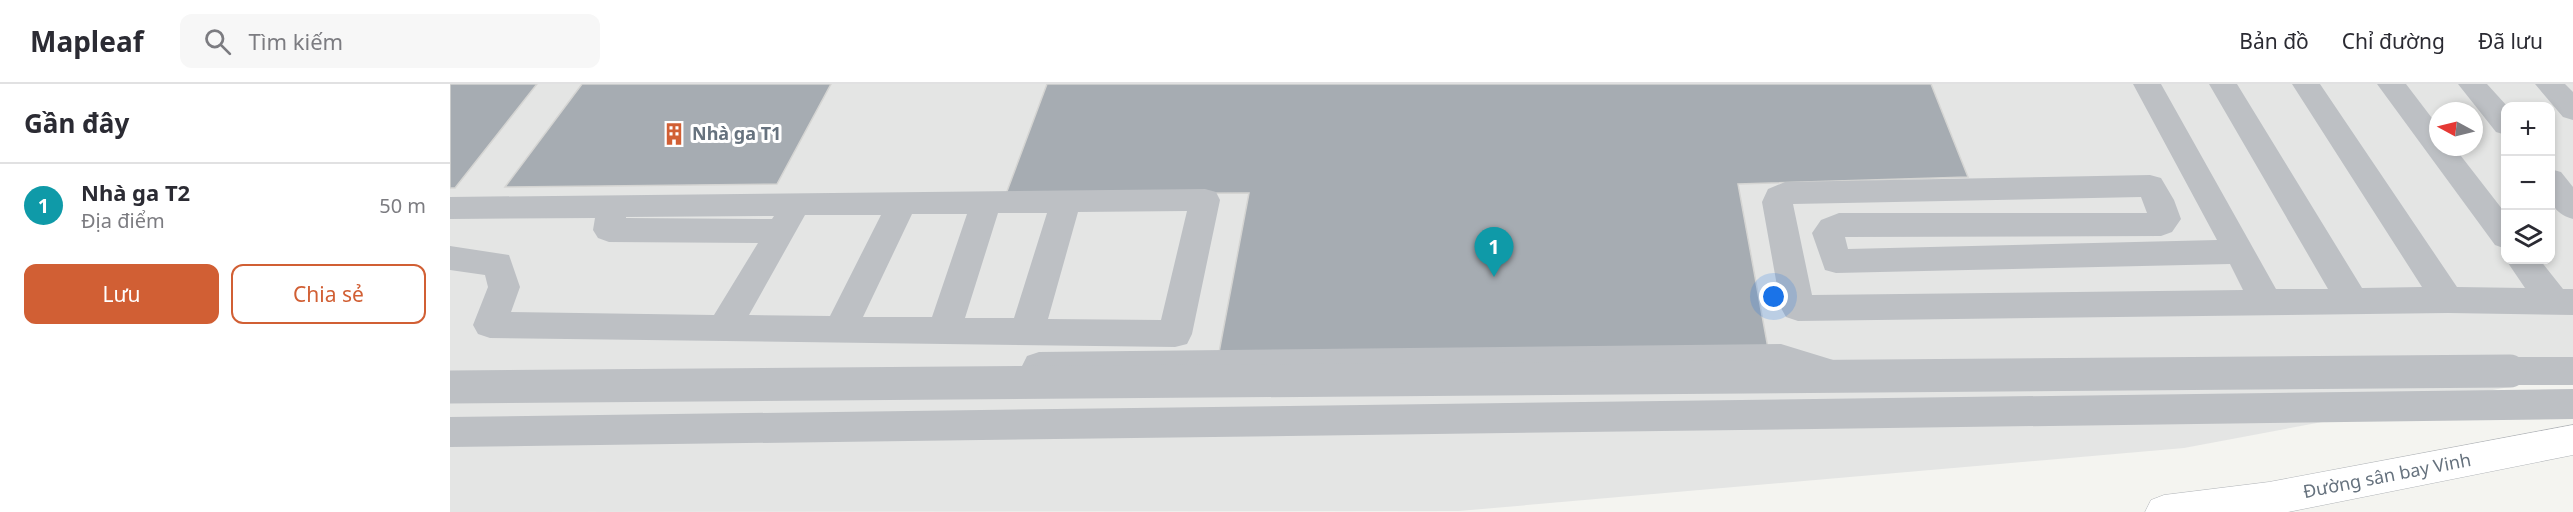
<!DOCTYPE html>
<html lang="vi">
<head>
<meta charset="utf-8">
<style>
	:root { --surface:#fff; --page:#f7f7f7; --text:#2b2b33; --muted:#7c7c81; --line:#e1e1e2; --accent:#d15f34 }
	body { margin:0; font-family:"Noto Sans",sans-serif; background:var(--page); color:var(--text) }
	.controls { position:absolute; right:18px; top:18px; display:grid; overflow:hidden; border-radius:12px; box-shadow:0 3px 9px #0003 }
	.controls button { width:54px; height:54px; display:grid; place-items:center; padding:0; border:0; border-bottom:2px solid var(--line); background:var(--surface); color:var(--text); font:30px sans-serif }
	.compass { position:absolute; left:1979px; top:18px; width:54px; height:54px; border-radius:50%; background:var(--surface); box-shadow:0 3px 9px #0003; rotate:277deg }
	.you { position:absolute; left:1324px; top:213px; width:21px; height:21px; margin:-15px; border:4px solid #fff; border-radius:50%; background:#1a73e8; box-shadow:0 0 0 9px #1a73e833 }
	.badge { display:grid; place-items:center; width:39px; height:39px; border-radius:50%; background:var(--accent); color:#fff; font-size:20px; font-weight:700 }
	.pin { position:absolute; translate:-50% -50px; filter:drop-shadow(0 2px 3px #0008) }
	.pin::after { content:''; position:absolute; top:32px; width:21px; height:18px; background:inherit; clip-path:polygon(0 0,100% 0,50% 100%) }
	.list { margin:0; padding:0; list-style:none }
	h2 { display:flex; justify-content:space-between; align-items:center; height:78px; margin:0; padding:0 24px; font-size:26px }
	h2 small { font-size:20px; font-weight:400; color:var(--muted) }
	.list li { display:grid; grid-template-columns:39px 1fr auto; gap:18px; align-items:center; box-sizing:border-box; height:84px; padding:0 24px; border-top:2px solid var(--line) }
	.list b { display:block; font-size:22px; white-space:nowrap }
	.list p { margin:0; font-size:20px; white-space:nowrap; color:var(--muted) }
	.list em { font-size:20px; font-style:normal; color:var(--muted) }
	.actions { display:flex; gap:12px; padding:18px 24px }
	.actions a { flex:1; padding:14px 0; border:2px solid var(--accent); border-radius:12px; text-align:center; font-size:21px; color:var(--accent) }
	.actions .main { background:var(--accent); color:#fff }
	.icon { flex:none; width:33px; height:33px; fill:none; stroke:currentColor; stroke-width:2; stroke-linecap:round; stroke-linejoin:round }
	.map { position:relative; flex:none; width:2123px; height:428px; overflow:hidden }
	header { display:flex; align-items:center; gap:36px; box-sizing:border-box; height:84px; padding:0 30px; background:var(--surface); border-bottom:2px solid var(--line) }
	header strong { font-size:28px }
	nav { display:flex; gap:33px; margin-inline-start:auto; font-size:21px }
	.search { width:420px; height:54px; background:var(--page); display:flex; align-items:center; gap:15px; box-sizing:border-box; padding:0 21px; border-radius:12px; color:var(--muted); font-size:22px }
	main { display:flex }
	aside { flex:1; background:var(--surface) }
	.map>svg:first-child { display:block }
</style>
</head>
<body>
<header>
<strong>Mapleaf</strong>
<div class="search"><svg class="icon" aria-label="search" viewBox="0 0 24 24"><circle cx="10" cy="10" r="6"/><path d="M15 15l6 6"/></svg>Tìm kiếm</div>
<nav><a>Bản đồ</a><a>Chỉ đường</a><a>Đã lưu</a></nav>
</header>
<main>
<aside>
<h2>Gần đây<small></small></h2>
<ul class="list">
<li><span class="badge" style="background:#0f9aa8">1</span><div><b>Nhà ga T2</b><p>Địa điểm</p></div><em>50 m</em></li>
</ul>
<div class="actions"><a class="main">Lưu</a><a>Chia sẻ</a></div>
</aside>
<div class="map">
<svg width="2123" height="428" viewBox="0 0 2123 428">
	<rect width="100%" height="100%" fill="#f4f4f0"/>
	<path fill="#e4e5e4" fill-rule="evenodd" d="M 0,0 L 2123,0 L 2123,291 L 1734,364 L 1009,427 L 0,428 ZM 2056,22 L 2100,22 L 2100,176 L 2056,176 ZM 1988,27 L 2024,27 L 2024,63 L 1988,63 Z"/>
	<path fill="#a6acb2" stroke="#d5d5d3" stroke-width="1.5" d="M 0,0 L 87,0 L 5,104 L 0,104 Z
		M 132,0 L 381,0 L 327,100 L 55,103 Z
		M 597,0 L 1481,0 L 1518,93 L 1288,100 L 1320,275 L 767,279 L 799,109 L 556,110 Z"/>
	<g fill="none" stroke-linecap="round" stroke-linejoin="round">
		<g stroke="#b1b4b8" stroke-width="1">
			<path id="major" d="M 2123,341 L 2123,371 L 1838,428 L 1695,428 L 1701,416 L 1714,411 L 1819,398 Z"/>
		</g>
		<path fill="#bdc0c4" fill-rule="evenodd" d="M 1683,0 L 1711,0 L 1826,205 L 1878,205 L 1759,0 L 1787,0 L 1912,204 L 1972,203 L 1842,0 L 1870,0 L 2007,203 L 2075,204 L 2056,176 L 2090,176 L 2113,205 L 2123,205 L 2123,231 L 1998,229 L 1348,237 L 1336,233 L 1331,224 L 1312,118 L 1318,105 L 1335,98 L 1700,91 L 1711,94 L 1724,116 L 1731,135 L 1722,148 L 1711,152 L 1395,153 L 1398,165 L 1767,156 ZM 1691,113 L 1697,129 L 1389,129 L 1371,136 L 1362,149 L 1375,186 L 1386,189 L 1780,180 L 1793,206 L 1362,211 L 1343,120 Z
			M 1927,0 L 1956,0 L 1988,42 L 1988,63 L 2004,63 L 2056,130 L 2056,165 L 2045,161 Z
			M 2008,0 L 2037,0 L 2057,22 L 2056,51 L 2046,48 Z
			M 2085,0 L 2115,0 L 2123,8 L 2123,36 L 2113,33 Z
			M 2100,85 L 2111,88 L 2123,103 L 2123,135 C 2096,127 2100,109 2100,85 Z
			M 755,105 L 766,108 L 770,116 L 742,250 L 737,260 L 725,263 L 40,254 L 28,250 L 23,241 L 38,203 L 35,191 L 0,186 L 0,162 L 59,171 L 70,203 L 61,228 L 264,231 L 308,159 L 159,158 L 148,154 L 143,146 L 145,134 L 0,135 L 0,113 ZM 737,127 L 711,236 L 598,235 L 628,128 ZM 548,129 L 597,129 L 564,234 L 515,234 ZM 462,130 L 517,130 L 482,233 L 413,233 ZM 355,131 L 431,131 L 380,232 L 299,231 ZM 324,132 L 322,135 L 176,134 L 176,133 Z
			M 1331,260 L 1393,279 L 1398,289 L 1393,299 L 1381,303 L 1331,288 L 589,296 L 577,292 L 572,282 L 577,272 L 589,268 Z
			M 2060,273 L 2123,273 L 2123,301 L 2060,301 L 2048,297 L 2043,287 L 2048,277 Z
			M 2123,305 L 2123,335 L 0,363 L 0,333 Z"/>
		<use href="#major" fill="#fff" fill-rule="evenodd"/>
		<path stroke="#bdc0c4" stroke-width="33" d="M 0,303 L 2060,287"/>
	</g>
	<defs>
		<g id="building-bare" transform="scale(1.8)"><path d="M-4-6H4V6H1V3H-1V6H-4ZM-2.5-4.3h1.7v1.8h-1.7ZM.8-4.3h1.7v1.8H.8ZM-2.5-1h1.7V.8h-1.7ZM.8-1h1.7V.8H.8Z" fill="#d15f34" stroke="#fff" stroke-width="2.5" paint-order="stroke"/></g>
	</defs>
	<g fill-rule="evenodd">
		<use href="#building-bare" x="224" y="50"/>
	</g>
	<g text-anchor="middle" stroke-width="6" stroke-linejoin="round" paint-order="stroke">
		<g font-size="18" font-weight="bold" fill="#66727e" stroke="#fff" text-anchor="start">
			<text x="242" y="56">Nhà ga T1</text>
		</g>
		<g font-size="18" fill="#66727e" stroke="#fff">
			<text transform="translate(1937 392) rotate(-11)" y="6">Đường sân bay Vinh</text>
		</g>
	</g>
</svg>
<div class="controls">
<button>+</button>
<button>−</button>
<button><svg class="icon" aria-label="layers" viewBox="0 0 24 24"><path d="M12 4l9 5-9 5-9-5zM3 14l9 5 9-5"/></svg></button>
</div>
<svg class="compass" viewBox="-18 -18 36 36"><path d="M0-13l5 13h-10z" fill="#e53935"/><path d="M0 13l5-13h-10z" fill="#7c7c81"/></svg>
<div class="you"></div>
<div class="pin badge" style="left:1044px;top:193px;background:#0f9aa8">1</div>
</div>
</main>
</body>
</html>
